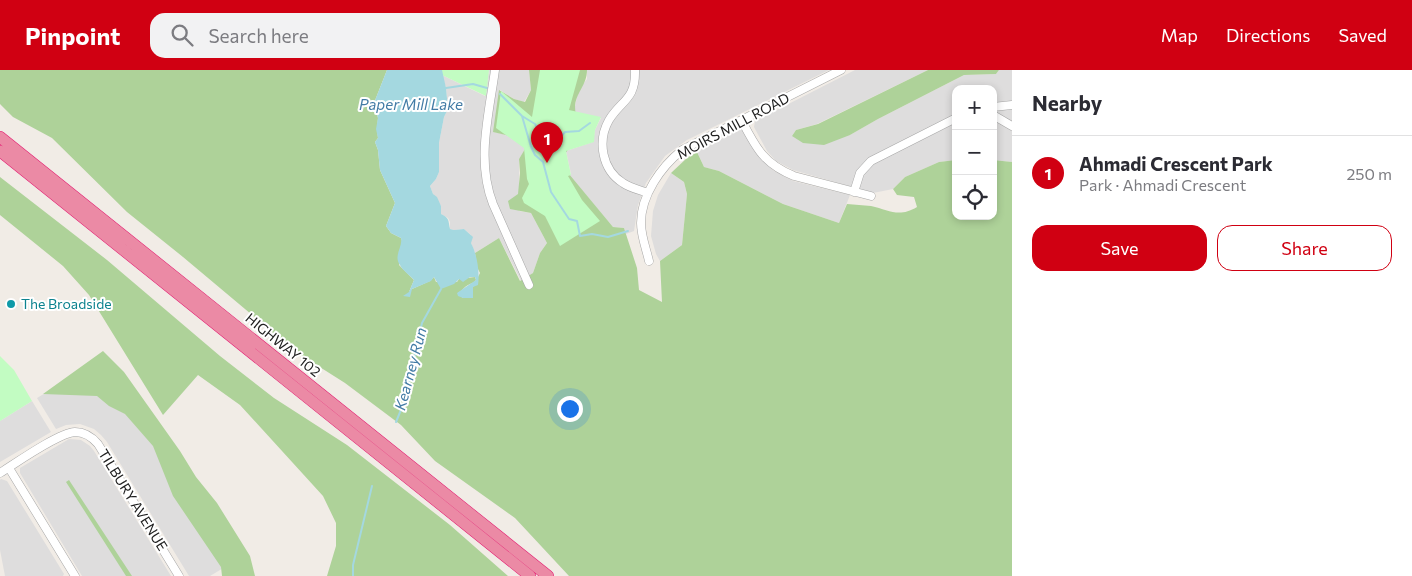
<!DOCTYPE html>
<html lang="en">
<head>
<meta charset="utf-8">
<style>
	:root { --surface:#fff; --page:#f2f2f3; --text:#2b2b33; --muted:#7c7c81; --line:#e1e1e2; --accent:#d00012 }
	body { margin:0; font-family:Commissioner,sans-serif; background:var(--page); color:var(--text) }
	.controls { position:absolute; right:15px; top:15px; display:grid; overflow:hidden; border-radius:10px; box-shadow:0 2px 8px #0003 }
	.controls button { width:45px; height:45px; display:grid; place-items:center; padding:0; border:0; border-bottom:1px solid var(--line); background:var(--surface); color:var(--text); font:25px sans-serif }
	.you { position:absolute; left:569px; top:338px; width:18px; height:18px; margin:-12px; border:4px solid #fff; border-radius:50%; background:#1a73e8; box-shadow:0 0 0 8px #1a73e833 }
	.badge { display:grid; place-items:center; width:32px; height:32px; border-radius:50%; background:var(--accent); color:#fff; font-size:16px; font-weight:700 }
	.pin { position:absolute; translate:-50% -41px; filter:drop-shadow(0 1px 2px #0008) }
	.pin::after { content:''; position:absolute; top:26px; width:18px; height:15px; background:inherit; clip-path:polygon(0 0,100% 0,50% 100%) }
	.list { margin:0; padding:0; list-style:none }
	h2 { display:flex; justify-content:space-between; align-items:center; height:65px; margin:0; padding:0 20px; font-size:21px }
	h2 small { font-size:16px; font-weight:400; color:var(--muted) }
	.list li { display:grid; grid-template-columns:32px 1fr auto; gap:15px; align-items:center; box-sizing:border-box; height:75px; padding:0 20px; border-top:1px solid var(--line) }
	.list b { display:block; font-size:19px; white-space:nowrap }
	.list p { margin:0; font-size:16px; white-space:nowrap; color:var(--muted) }
	.list em { font-size:16px; font-style:normal; color:var(--muted) }
	.actions { display:flex; gap:10px; padding:15px 20px }
	.actions a { flex:1; padding:11px 0; border:1px solid var(--accent); border-radius:15px; text-align:center; font-size:18px; color:var(--accent) }
	.actions .main { background:var(--accent); color:#fff }
	.icon { flex:none; width:28px; height:28px; fill:none; stroke:currentColor; stroke-width:2; stroke-linecap:round; stroke-linejoin:round }
	.map { position:relative; flex:none; width:1012px; height:506px; overflow:hidden }
	header { display:flex; align-items:center; gap:30px; box-sizing:border-box; height:70px; padding:0 25px; background:var(--accent); color:#fff }
	header strong { font-size:24px }
	nav { display:flex; gap:28px; margin-inline-start:auto; font-size:18px }
	.search { width:350px; height:45px; background:var(--page); display:flex; align-items:center; gap:12px; box-sizing:border-box; padding:0 18px; border-radius:15px; color:var(--muted); font-size:19px }
	main { display:flex }
	aside { flex:1; background:var(--surface) }
	.map>svg:first-child { display:block }
</style>
</head>
<body>
<header>
<strong>Pinpoint</strong>
<div class="search"><svg class="icon" aria-label="search" viewBox="0 0 24 24"><circle cx="10" cy="10" r="6"/><path d="M15 15l6 6"/></svg>Search here</div>
<nav><a>Map</a><a>Directions</a><a>Saved</a></nav>
</header>
<main>
<div class="map">
<svg width="1012" height="506" viewBox="0 0 1012 506">
	<rect width="100%" height="100%" fill="#f1ece6"/>
	<path fill="#dedddd" d="M 489,0 L 529,0 L 531,20 L 524,32 L 514,29 L 500,20 L 494,62 L 520,68 L 525,80 L 519,89 L 519,141 L 531,143 L 547,173 L 540,183 L 533,203 L 521,211 L 499,168 L 475,183 L 471,173 L 471,165 L 464,159 L 454,160 L 450,159 L 450,152 L 448,148 L 441,144 L 441,136 L 433,124 L 430,116 L 436,109 L 439,102 L 439,73 L 444,47 L 448,39 L 446,18 L 442,5 L 485,26 Z
		M 587,0 L 829,0 L 687,70 L 665,86 L 646,113 L 638,135 L 634,161 L 626,164 L 624,158 L 613,157 L 569,105 L 571,104 L 566,81 L 593,72 L 595,60 L 601,48 L 574,42 L 578,21 L 587,9 Z
		M 855,0 L 928,0 L 817,54 L 796,60 L 792,66 L 850,65 L 878,49 L 964,5 L 996,4 L 999,0 L 1012,0 L 1012,92 L 993,90 L 993,19 L 956,19 L 956,90 L 939,92 L 905,107 L 893,119 L 873,123 L 793,100 L 776,91 L 767,81 L 754,57 L 755,51 Z
		M 742,59 L 755,81 L 774,101 L 793,111 L 850,125 L 839,153 L 783,134 L 719,101 L 704,97 L 697,82 L 738,60 Z
		M 671,103 L 684,112 L 687,124 L 682,175 L 660,191 L 656,184 L 651,166 L 653,141 L 658,125 Z
		M 105,287 L 230,494 L 210,506 L 189,506 L 107,372 L 101,365 L 94,359 L 80,354 L 66,355 L 56,359 L 37,328 Z
		M 32,331 L 51,362 L 0,392 L 0,351 Z
		M 69,369 L 81,370 L 90,376 L 94,381 L 171,506 L 82,506 L 20,403 L 20,398 Z
		M 1,409 L 7,411 L 64,504 L 63,506 L 5,506 L 0,480 L 0,410 Z"/>
	<path fill="#aed299" d="M 0,0 L 387,0 L 374,33 L 378,48 L 377,59 L 378,68 L 375,72 L 378,80 L 380,100 L 395,133 L 386,156 L 391,163 L 401,168 L 403,174 L 399,195 L 414,210 L 409,222 L 404,226 L 412,219 L 430,211 L 434,207 L 436,212 L 457,212 L 459,209 L 475,207 L 476,210 C 473,214 471,213 468,215 C 464,217 462,221 458,223 L 463,228 L 473,217 L 480,203 L 477,197 L 475,183 L 499,168 L 520,211 L 533,203 L 540,183 L 547,173 L 531,143 L 510,139 L 508,131 L 518,124 L 520,103 L 519,89 L 525,79 L 519,68 L 493,62 L 499,20 L 514,29 L 525,32 L 531,20 L 529,0 L 587,0 C 587,20 568,26 578,51 L 569,78 L 563,87 L 569,104 L 613,157 L 624,158 L 637,198 L 639,220 L 662,232 L 660,191 L 682,175 L 687,124 L 684,112 L 671,103 L 688,87 L 697,82 L 704,97 L 719,101 L 783,134 L 839,153 L 847,134 C 855,135 863,135 871,136 C 889,140 899,148 917,137 L 914,127 L 897,125 L 893,119 L 905,107 L 939,92 L 956,90 L 956,146 L 993,146 L 993,90 L 1012,92 L 1012,506 L 569,506 L 515,448 L 435,391 L 401,355 L 345,313 L 296,282 L 183,187 L 127,142 L 52,68 L 13,47 L 0,34 Z
		M 928,0 L 999,0 L 996,4 L 964,5 L 878,49 L 850,65 L 824,75 L 803,73 L 792,66 L 796,60 L 818,54 Z
		M 0,107 L 107,190 L 220,286 L 274,328 L 347,375 L 450,455 L 508,506 L 327,506 L 336,476 L 336,453 L 323,426 L 240,335 L 198,305 L 163,345 L 89,225 L 63,196 L 0,145 Z
		M 103,281 L 124,302 L 180,381 L 196,407 L 217,433 L 250,486 L 255,506 L 222,506 L 221,497 L 173,426 L 153,376 L 125,344 L 109,336 L 97,326 L 43,324 Z
		M 69,410 L 132,506 L 126,506 L 66,412 Z"/>
	<path fill="#c2fcc2" d="M 442,0 L 489,0 L 486,26 L 442,5 Z
		M 540,0 L 580,0 L 569,40 L 601,47 L 595,60 L 594,72 L 566,81 L 571,105 L 568,106 L 582,130 L 600,151 L 560,176 L 545,146 L 524,133 L 522,128 L 529,114 L 527,109 L 524,78 L 496,58 L 501,21 L 532,47 Z
		M 0,286 L 14,300 L 32,331 L 0,351 Z"/>
	<path fill="#a4d8e0" d="M 387,0 L 442,0 L 446,18 L 448,39 L 444,47 L 439,73 L 439,102 L 436,109 L 430,116 L 433,124 L 437,127 L 441,136 L 441,144 C 450,148 448,151 450,159 L 454,160 L 464,159 L 473,167 L 471,173 C 477,184 480,203 478,215 L 473,217 L 473,228 L 463,228 L 458,226 L 457,223 L 476,210 L 475,207 L 470,207 L 463,212 L 459,209 L 454,214 L 441,219 L 434,207 L 431,211 L 412,219 L 410,227 L 403,226 L 409,222 L 414,210 C 410,205 403,201 400,195 C 393,186 403,177 401,168 L 391,163 L 386,156 L 395,133 L 380,100 L 378,80 L 375,72 L 378,68 L 376,59 L 378,48 L 374,33 Z"/>
	<g fill="none" stroke-linecap="round" stroke-linejoin="round">
		<path stroke="#a4d8e0" stroke-width="2" d="M 446,18 L 473,14 L 487,18
			M 500,24 L 522,46 L 535,54 L 539,61 L 559,69 L 565,62 L 579,61 L 590,53
			M 522,46 L 531,77 L 535,85 L 543,92 L 551,122 L 569,149 L 577,151 L 580,166 L 592,164 L 608,167 L 628,161
			M 396,352 L 405,330 L 422,253 L 441,219
			M 353,506 L 353,495 L 372,416"/>
		<g stroke="#a7a7a7" stroke-width="9">
			<path id="minor" d="M 495,0 C 489,44 476,91 493,134 L 529,215
				M 635,0 C 636,30 621,30 609,50 C 597,71 602,100 623,113 C 630,118 640,120 648,123
				M 993,37 L 1012,35
				M 993,45 L 1012,56
				M 742,51 C 756,78 764,94 794,106 L 871,126
				M 854,122 L 860,103 L 871,91 L 956,48
				M 649,191 C 646,178 641,166 641,153 C 641,125 661,97 682,80 L 841,0
				M 9,398 L 75,506
				M 0,403 C 16,393 58,363 75,362 C 85,362 92,367 98,374 L 179,506"/>
		</g>
		<g stroke="#e31e73" stroke-width="12">
			<path id="highway" d="M 0,67 L 548,506
				M 0,81 L 530,506"/>
		</g>
		<use href="#minor" stroke="#fff" stroke-width="8"/>
		<use href="#highway" stroke="#eb8aa5" stroke-width="11"/>
	</g>
	<circle fill="#0f9aa8" stroke="#fff" stroke-width="2" cx="11" cy="234" r="5"/>
	<g text-anchor="middle" stroke-width="4" stroke-linejoin="round" paint-order="stroke">
		<g font-size="14" fill="#202020" stroke="#fff">
			<text transform="translate(733 56) rotate(-28)" y="5">MOIRS MILL ROAD</text>
			<text transform="translate(283 275) rotate(39)" y="5">HIGHWAY 102</text>
			<text transform="translate(133 430) rotate(58)" y="5">TILBURY AVENUE</text>
		</g>
		<g font-size="14" fill="#0d838f" stroke="#fff" text-anchor="start">
			<text x="21" y="239">The Broadside</text>
		</g>
		<g font-size="15" font-style="italic" fill="#427ba5" stroke="#fff">
			<text x="411" y="40">Paper Mill Lake</text>
			<text transform="translate(411 299) rotate(-75)" y="5">Kearney Run</text>
		</g>
	</g>
</svg>
<div class="controls">
<button>+</button>
<button>−</button>
<button><svg class="icon" aria-label="locate" viewBox="0 0 24 24"><circle cx="12" cy="12" r="6"/><path d="M12 2v4M12 18v4M2 12h4M18 12h4"/></svg></button>
</div>
<div class="you"></div>
<div class="pin badge" style="left:547px;top:93px">1</div>
</div>
<aside>
<h2>Nearby<small></small></h2>
<ul class="list">
<li><span class="badge">1</span><div><b>Ahmadi Crescent Park</b><p>Park · Ahmadi Crescent</p></div><em>250 m</em></li>
</ul>
<div class="actions"><a class="main">Save</a><a>Share</a></div>
</aside>
</main>
</body>
</html>
